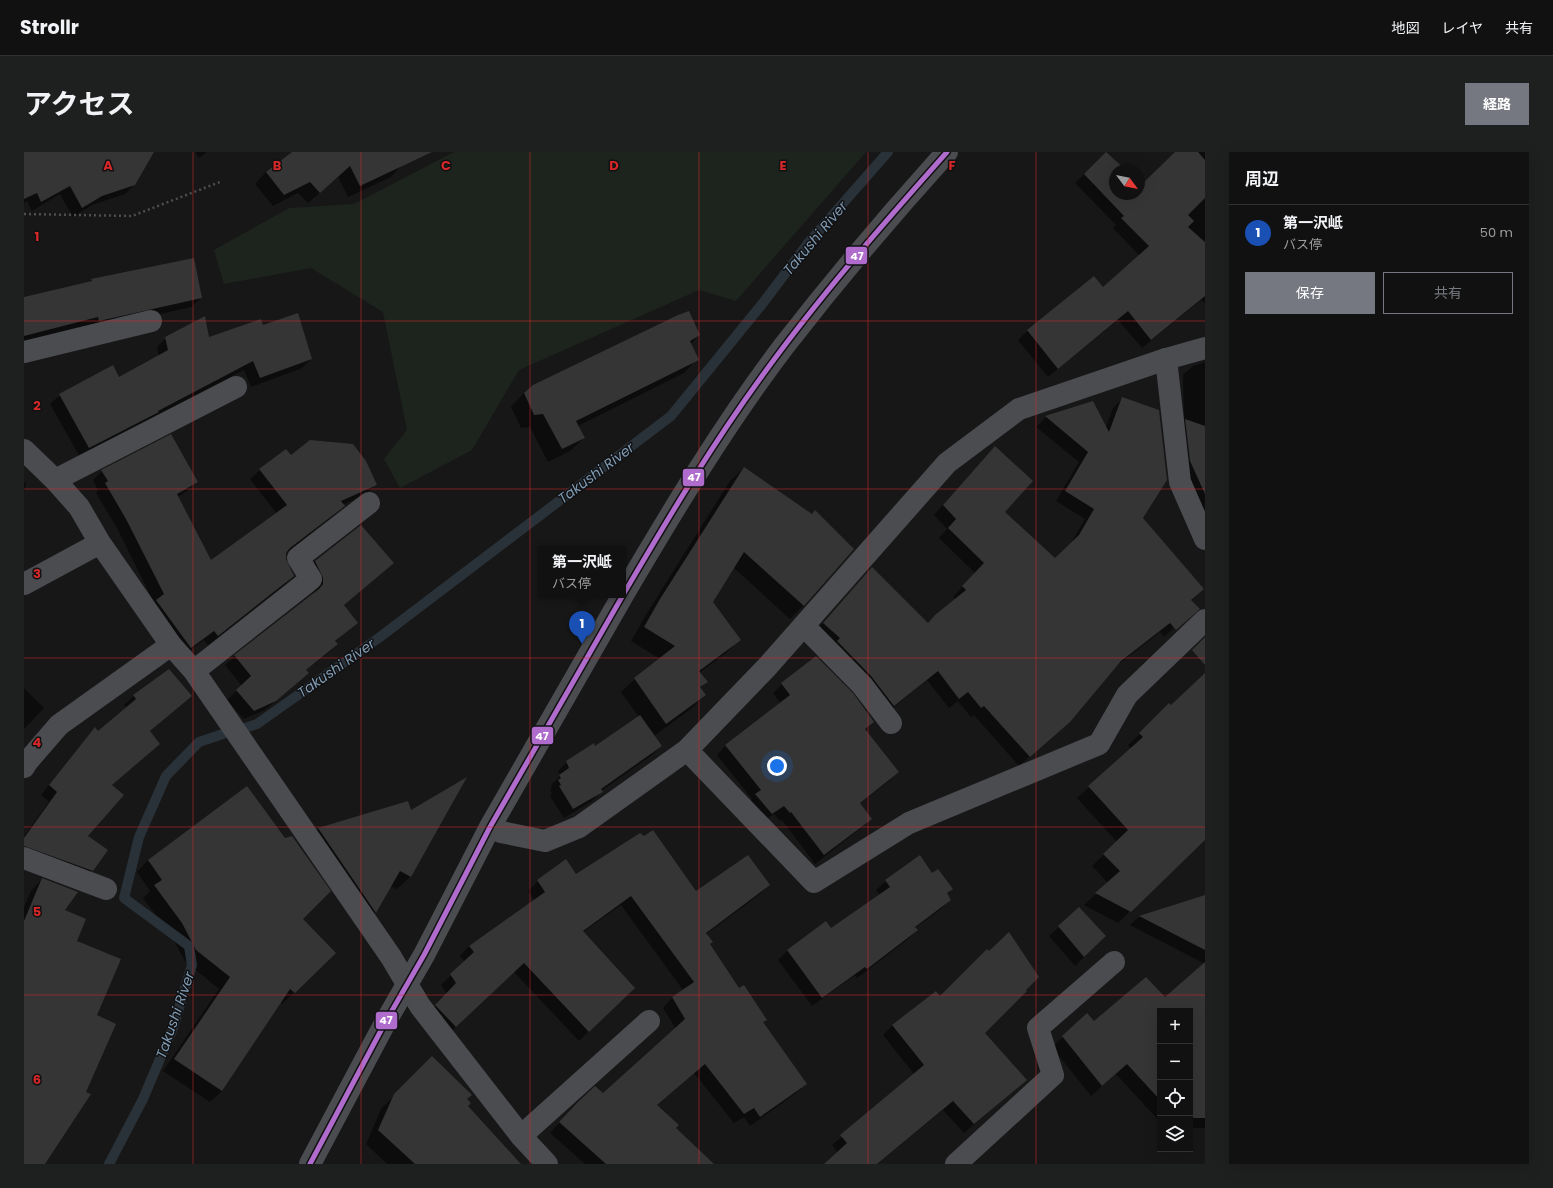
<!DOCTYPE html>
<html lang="ja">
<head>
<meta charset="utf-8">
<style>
	:root { --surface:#111; --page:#1e1f1f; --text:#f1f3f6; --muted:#9c9d9f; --line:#303131; --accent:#757880 }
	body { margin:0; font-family:Poppins,"Noto Sans JP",sans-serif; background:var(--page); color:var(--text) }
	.controls { position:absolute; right:12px; bottom:12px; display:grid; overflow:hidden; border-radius:0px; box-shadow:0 4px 16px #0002 }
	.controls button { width:36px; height:36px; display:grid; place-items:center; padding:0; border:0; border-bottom:1px solid var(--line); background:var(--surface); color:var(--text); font:20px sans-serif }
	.compass { position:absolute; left:1085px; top:12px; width:36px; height:36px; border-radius:50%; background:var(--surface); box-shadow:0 4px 16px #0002; rotate:122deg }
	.you { position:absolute; left:753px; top:614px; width:14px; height:14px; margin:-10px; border:3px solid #fff; border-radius:50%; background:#1a73e8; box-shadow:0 0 0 6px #1a73e833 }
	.badge { display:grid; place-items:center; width:26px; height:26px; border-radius:50%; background:var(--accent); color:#fff; font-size:13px; font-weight:700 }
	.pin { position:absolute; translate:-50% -33px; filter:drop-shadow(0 1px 2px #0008) }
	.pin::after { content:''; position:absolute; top:21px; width:14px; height:12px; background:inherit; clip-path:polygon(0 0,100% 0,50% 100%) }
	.popup { position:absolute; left:514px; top:394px; width:88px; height:52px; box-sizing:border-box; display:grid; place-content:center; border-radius:0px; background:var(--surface); filter:drop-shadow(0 1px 3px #0005); font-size:13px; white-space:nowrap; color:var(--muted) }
	.popup b { font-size:15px; color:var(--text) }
	.popup::after { content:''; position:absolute; left:50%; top:100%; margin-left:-8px; border:8px solid transparent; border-top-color:var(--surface) }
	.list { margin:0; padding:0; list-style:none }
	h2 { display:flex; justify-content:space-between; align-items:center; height:52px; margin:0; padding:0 16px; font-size:17px }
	h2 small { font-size:13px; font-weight:400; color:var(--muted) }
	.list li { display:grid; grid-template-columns:26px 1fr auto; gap:12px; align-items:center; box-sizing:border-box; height:56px; padding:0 16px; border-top:1px solid var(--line) }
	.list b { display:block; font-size:15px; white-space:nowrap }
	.list p { margin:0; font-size:13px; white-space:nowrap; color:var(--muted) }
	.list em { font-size:13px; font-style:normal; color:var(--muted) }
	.actions { display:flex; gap:8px; padding:12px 16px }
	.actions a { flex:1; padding:9px 0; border:1px solid var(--accent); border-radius:0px; text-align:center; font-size:14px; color:var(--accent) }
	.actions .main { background:var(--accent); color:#fff }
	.icon { flex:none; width:22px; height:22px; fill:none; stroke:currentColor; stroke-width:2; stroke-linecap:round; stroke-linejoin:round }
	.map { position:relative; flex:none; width:1181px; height:1012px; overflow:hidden; border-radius:0px }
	header { display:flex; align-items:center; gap:24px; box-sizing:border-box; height:56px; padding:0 20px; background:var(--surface); border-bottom:1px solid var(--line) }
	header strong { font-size:19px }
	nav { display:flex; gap:22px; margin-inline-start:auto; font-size:14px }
	.intro { display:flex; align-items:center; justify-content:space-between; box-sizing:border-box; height:96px; padding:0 24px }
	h1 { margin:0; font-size:28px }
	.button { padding:10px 18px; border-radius:0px; background:var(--accent); color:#fff; font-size:14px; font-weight:700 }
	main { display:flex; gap:24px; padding:0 24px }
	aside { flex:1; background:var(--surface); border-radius:0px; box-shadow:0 4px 16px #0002 }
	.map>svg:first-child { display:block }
</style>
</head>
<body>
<header>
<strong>Strollr</strong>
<nav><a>地図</a><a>レイヤ</a><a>共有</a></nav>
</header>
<div class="intro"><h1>アクセス</h1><a class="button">経路</a></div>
<main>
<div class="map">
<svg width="1181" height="1012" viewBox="0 0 1181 1012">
	<rect width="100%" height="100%" fill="#171717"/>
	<path fill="#1d241e" d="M 430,0 L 842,0 L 712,149 L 675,138 L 495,218 L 448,298 L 376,336 L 360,307 L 383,278 L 359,160 L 287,116 L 200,132 L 190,98 L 265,56 L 330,52 Z"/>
	<path fill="#0007" d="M 0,0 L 129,0 L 110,33 L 101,42 L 68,53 L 49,65 L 36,42 L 8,59 L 3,49 L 0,51 Z
		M 171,0 L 183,0 L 175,6 Z
		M 270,0 L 381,0 L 378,13 L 367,25 L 324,45 L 314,25 L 284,51 L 274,41 L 249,54 L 231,32 L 242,20 Z
		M 1152,0 L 1181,0 L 1181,151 L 1177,148 L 1118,196 L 1094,168 L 1024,225 L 994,188 L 1003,179 L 1070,126 L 1079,137 L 1116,104 L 1089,76 L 1092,73 L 1051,31 L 1082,1 L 1100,18 L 1091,18 L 1091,42 L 1115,42 L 1115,32 L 1117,34 Z
		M 68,128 L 177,146 L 167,155 L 66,178 L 0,190 L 0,146 L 65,131 Z
		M 238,174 L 287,207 L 278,216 L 227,235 L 220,218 L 129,265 L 125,270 L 56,305 L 26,252 L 36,243 L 95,226 L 135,205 L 133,195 L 142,186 L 184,187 Z
		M 675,183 L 667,192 L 673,207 L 660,221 L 554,274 L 560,286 L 546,299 L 524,310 L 506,275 L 497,276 L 487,255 L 500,241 Z
		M 1181,210 L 1181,371 L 1157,319 L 1153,277 L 1160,270 L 1159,223 L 1169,214 Z
		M 1099,246 L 1118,366 L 1179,437 L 1167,449 L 1172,454 L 1140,485 L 1136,480 L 1091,515 L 1045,570 L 995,614 L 950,563 L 947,565 L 934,549 L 925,556 L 903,528 L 860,563 L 790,481 L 848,416 L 904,472 L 932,448 L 929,445 L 951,421 L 915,386 L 923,377 L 910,363 L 961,305 L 979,360 L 1031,407 L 1046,393 L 1061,367 L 1032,349 L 1055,310 L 1012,275 L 1022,265 L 1068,250 L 1082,275 L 1089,256 Z
		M 262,298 L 267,305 L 352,332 L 342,342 L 318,353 L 319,354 L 310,363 L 262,401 L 261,407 L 269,424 L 260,433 L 184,493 L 180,488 L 157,505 L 93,376 L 72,341 L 74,338 L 69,328 L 78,319 L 172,330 L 163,339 L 154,345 L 187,410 L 253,362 L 226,327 L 236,318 Z
		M 720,316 L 780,453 L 766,467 L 709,415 L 688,450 L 715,488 L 702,501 L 675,521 L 682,530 L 676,536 L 681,543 L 668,556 L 630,584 L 637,594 L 628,603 L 577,639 L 577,640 L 568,649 L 540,666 L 526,644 L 528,642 L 526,638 L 528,635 L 527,633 L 536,624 L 534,619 L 543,610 L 571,595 L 615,565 L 597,540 L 611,527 L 636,507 L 607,489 L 623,461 L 706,329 Z
		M 0,330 L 2,330 L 0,341 Z
		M 337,374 L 319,454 L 332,471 L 311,490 L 313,492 L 304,501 L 281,519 L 274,530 L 241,558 L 220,567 L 203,548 L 218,534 L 201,513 L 211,504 L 290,442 L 291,436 L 282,419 L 291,410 Z
		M 145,518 L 166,544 L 125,580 L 135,592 L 87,633 L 62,684 L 68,718 L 59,728 L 0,705 L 0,684 L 25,650 L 17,643 L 62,586 L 71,576 L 74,580 L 103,556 L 100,553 L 110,544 Z
		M 1181,522 L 1181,687 L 1094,771 L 1060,753 L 1084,731 L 1068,714 L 1093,690 L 1053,646 L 1107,597 L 1104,593 Z
		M 758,532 L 849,570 L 841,578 L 874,620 L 865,629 L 835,652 L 847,667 L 837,676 L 791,712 L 758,668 L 756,669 L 750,662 L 738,670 L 723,651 L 728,647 L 693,603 L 702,593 L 757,552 L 749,541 Z
		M 0,536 L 20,556 L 0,577 Z
		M 440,628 L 386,725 L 373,737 L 366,734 L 351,761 L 339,773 L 281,690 L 294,677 L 383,650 L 386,659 Z
		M 896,705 L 908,722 L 928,737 L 922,742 L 926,748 L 917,757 L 891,776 L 893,778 L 883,788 L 833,826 L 831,823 L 788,854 L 754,808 L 764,798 L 807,778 L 856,743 L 852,738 L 862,729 Z
		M 124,708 L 277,767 L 310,801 L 258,852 L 256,850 L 198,939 L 186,950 L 139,919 L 195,837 L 161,809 L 147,783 L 119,746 L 126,739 L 113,720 Z
		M 552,724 L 672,740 L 745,733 L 735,743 L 682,782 L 685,792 L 715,837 L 742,868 L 738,871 L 782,932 L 772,941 L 726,974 L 720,965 L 710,971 L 670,921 L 632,954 L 651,976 L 666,1012 L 561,1012 L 526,981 L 553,952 L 579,943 L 652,877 L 639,856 L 648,846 L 659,838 L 597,753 L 559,780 L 609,836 L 555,889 L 490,820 L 422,884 L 402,863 L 423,842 L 417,833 L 441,810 L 436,804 L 445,794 L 511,749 L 504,739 L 514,729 Z
		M 18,727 L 39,759 L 52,789 L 72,864 L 20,1012 L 0,1012 L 0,755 L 7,739 Z
		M 1181,744 L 1181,812 L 1106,773 L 1115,765 Z
		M 1055,757 L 1081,784 L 1051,814 L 1025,784 Z
		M 1150,838 L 1181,874 L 1181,976 L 1166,976 L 1166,859 L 1136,859 L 1136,970 L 1092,922 L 1067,944 L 1028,895 L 1039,885 L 1070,870 L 1141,846 Z
		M 911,840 L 960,881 L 1001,928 L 940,981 L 919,958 L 853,1012 L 802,1012 L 814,1001 L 808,993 L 890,922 L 859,883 L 868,874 Z
		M 408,906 L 442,948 L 443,954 L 496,1012 L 363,1012 L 342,992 L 357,957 Z"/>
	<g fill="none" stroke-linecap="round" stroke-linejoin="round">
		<path stroke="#2a3239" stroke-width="10" d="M 218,577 L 233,572 L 356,485 L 647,264 L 739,151 L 785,90 L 864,0
			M 85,1012 L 119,947 L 149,876 L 168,813 L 165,794 L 100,746 L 115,685 L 142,624 L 175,590 L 199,582"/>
	</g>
	<path fill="#353536" d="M 0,0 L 130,0 L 111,33 L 78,44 L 58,56 L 46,34 L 17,50 L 13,41 L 0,47 Z
		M 268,0 L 408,0 L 336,34 L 326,14 L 296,41 L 286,30 L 260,43 L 242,20 Z
		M 1082,0 L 1102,18 L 1091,18 L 1091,42 L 1115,42 L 1115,31 L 1117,33 L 1151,0 L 1174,0 L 1181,8 L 1181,46 L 1164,63 L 1170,69 L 1164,75 L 1181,90 L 1181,144 L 1127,188 L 1104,159 L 1034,217 L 1003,178 L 1070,124 L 1079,135 L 1125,94 L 1097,66 L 1100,64 L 1060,22 Z
		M 170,106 L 178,146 L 75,169 L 74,165 L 0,184 L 0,145 L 68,129 L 67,127 Z
		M 665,159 L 676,183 L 666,189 L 675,208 L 552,269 L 561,286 L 538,297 L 519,262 L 510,263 L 500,241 L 509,233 L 654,163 Z
		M 274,161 L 288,207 L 236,226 L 229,209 L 134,259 L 135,260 L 65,296 L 35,242 L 89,213 L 95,225 L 144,198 L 141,185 L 181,164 L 185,185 L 237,167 L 239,173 Z
		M 1098,245 L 1135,258 L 1143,328 L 1119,366 L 1180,437 L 1167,448 L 1176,457 L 1152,478 L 1146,471 L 1097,509 L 1046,570 L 1006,605 L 960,554 L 957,556 L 944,540 L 935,547 L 914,519 L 870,554 L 847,524 L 813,489 L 816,486 L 799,471 L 848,415 L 904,471 L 911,463 L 942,438 L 938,434 L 960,411 L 924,376 L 932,367 L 919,353 L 971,294 L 1009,329 L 981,360 L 1031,406 L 1055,383 L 1070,357 L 1041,339 L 1064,300 L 1021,264 L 1069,249 L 1085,280 Z
		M 1161,267 L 1181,274 L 1181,342 L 1166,309 Z
		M 147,282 L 174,330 L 153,342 L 187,408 L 263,353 L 235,317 L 262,297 L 267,303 L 286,288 L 329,292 L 342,309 L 353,333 L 317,349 L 321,354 L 266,396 L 262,401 L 262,407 L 270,424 L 194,484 L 190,479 L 167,496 L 132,448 L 140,442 L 102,367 L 81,331 L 84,329 L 77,318 Z
		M 720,315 L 788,362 L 791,358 L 830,397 L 780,454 L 720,400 L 689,450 L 717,488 L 675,519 L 684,530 L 676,535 L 682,543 L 642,572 L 610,526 L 651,494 L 620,475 L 636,447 Z
		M 337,373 L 370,411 L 320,453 L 334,471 L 311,489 L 314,492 L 282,518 L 285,521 L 252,549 L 230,559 L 212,538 L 227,524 L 210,503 L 295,437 L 299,432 L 299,426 L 291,409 Z
		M 1181,485 L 1181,513 L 1168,498 Z
		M 792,504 L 829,541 L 850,570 L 841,577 L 875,620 L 836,651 L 848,667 L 800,703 L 767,660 L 766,661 L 760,654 L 748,662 L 731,642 L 737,638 L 701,593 L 766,543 L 757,531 Z
		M 145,517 L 168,544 L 126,579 L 136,592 L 88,633 L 100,643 L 64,684 L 84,698 L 69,719 L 0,694 L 0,686 L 33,640 L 25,633 L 71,575 L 74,579 L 112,547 L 109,543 Z
		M 1181,521 L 1181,688 L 1107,760 L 1071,741 L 1096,719 L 1079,702 L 1104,678 L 1064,634 L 1119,585 L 1115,581 L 1145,551 L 1147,553 Z
		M 616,563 L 638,594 L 577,637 L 579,640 L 549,657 L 535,634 L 537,633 L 534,628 L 537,626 L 535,623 L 545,616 L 542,609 L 570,591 L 571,594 Z
		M 443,625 L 387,725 L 376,719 L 352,761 L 294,676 L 384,649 L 387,658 Z
		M 223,634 L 261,686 L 268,684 L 307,739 L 279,767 L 312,801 L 271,841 L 266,837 L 198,939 L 150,907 L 206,825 L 172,798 L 158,771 L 130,733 L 138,728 L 124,708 Z
		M 629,678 L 672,739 L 724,703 L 746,733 L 682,781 L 689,790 L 686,792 L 715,836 L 720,833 L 743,868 L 739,870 L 783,932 L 736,965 L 730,956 L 720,962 L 681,912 L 633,953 L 655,973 L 652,976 L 690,1012 L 582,1012 L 535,970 L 553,951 L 571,934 L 579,941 L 661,867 L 648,845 L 670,830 L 607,744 L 559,779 L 611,836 L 565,880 L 500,811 L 432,875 L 411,853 L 432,831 L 426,822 L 450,800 L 445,794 L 521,740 L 513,728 L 542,707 L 552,722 L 616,681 L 620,684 Z
		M 896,703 L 908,721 L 914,717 L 929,737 L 923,741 L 927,748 L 891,775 L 894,778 L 843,817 L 841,815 L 798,846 L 763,798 L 802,769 L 807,776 L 866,735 L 861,728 Z
		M 18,726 L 54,740 L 41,758 L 62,767 L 53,789 L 97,807 L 73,863 L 92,872 L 62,940 L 67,942 L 21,1012 L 0,1012 L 0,769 Z
		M 1181,743 L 1181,798 L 1115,764 Z
		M 1055,755 L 1082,784 L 1060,805 L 1034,774 Z
		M 985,780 L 1015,825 L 1002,838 L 1003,839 L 961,881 L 1003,928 L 950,972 L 929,949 L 853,1012 L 800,1012 L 823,991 L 816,983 L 900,913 L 868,873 L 912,839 L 916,844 L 963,797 L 965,799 Z
		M 1181,810 L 1181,966 L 1166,966 L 1166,859 L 1136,859 L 1136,948 L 1103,912 L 1078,934 L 1038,884 L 1063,861 L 1070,869 L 1122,825 L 1141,845 Z
		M 408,904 L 448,943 L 443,947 L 447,951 L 444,954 L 497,1012 L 391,1012 L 354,978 L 370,942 Z"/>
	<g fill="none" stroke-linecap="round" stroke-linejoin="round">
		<path stroke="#4d4e52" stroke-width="2.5" stroke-dasharray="2 3" stroke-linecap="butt" d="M 0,62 L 108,64 L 196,30"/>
		<path stroke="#4b4c50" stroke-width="22" d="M 0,200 L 127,169
			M 1142,207 L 1156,330 L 1181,387
			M 0,298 L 31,328 L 55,355 L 76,391 L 147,493 L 170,519 L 367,805 L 396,854 L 497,984 L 523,1012
			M 31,328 L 212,235
			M 0,432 L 76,391
			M 780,474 L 838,533 L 867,571
			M 170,519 L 287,427 L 274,406 L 345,351
			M 663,598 L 790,730 L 885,671 L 1075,592 L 1103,543 L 1181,468
			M 0,615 L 3,610 L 35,573 L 147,493
			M 0,706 L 82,737
			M 497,984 L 625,869
			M 932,1012 L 1029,923 L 1014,876 L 1090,810"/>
		<path stroke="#4b4c50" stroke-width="22" d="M 599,443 C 649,358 700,273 760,194 C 812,127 866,63 923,0
			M 466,675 L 477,680 L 521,689 L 555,675 L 663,598 L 743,515 L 923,311 L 995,257 L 1142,207 L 1181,196
			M 286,1012 L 362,869 L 400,803 L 466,675 L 599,443"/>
		<g stroke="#111113" stroke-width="8">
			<path id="bus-1" d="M 599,443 C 643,368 687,294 738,224 C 795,145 859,72 923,0
				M 286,1012 L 362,869 L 400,803 L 466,675 L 599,443"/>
		</g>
		<use href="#bus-1" stroke="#b06ccc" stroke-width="5"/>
	</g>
	<path fill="none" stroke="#d62828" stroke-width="1" stroke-opacity="0.55" d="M 169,0 L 169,1012M 337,0 L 337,1012M 506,0 L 506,1012M 675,0 L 675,1012M 844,0 L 844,1012M 1012,0 L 1012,1012M 0,169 L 1181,169M 0,337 L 1181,337M 0,506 L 1181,506M 0,675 L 1181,675M 0,843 L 1181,843"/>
	<g text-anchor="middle" stroke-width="3" stroke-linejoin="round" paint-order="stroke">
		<g font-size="14" font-style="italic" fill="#7f9bb3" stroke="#111113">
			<text transform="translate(791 86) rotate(-50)" y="5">Takushi River</text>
			<text transform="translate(572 321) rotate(-37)" y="5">Takushi River</text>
			<text transform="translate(312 516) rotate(-35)" y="5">Takushi River</text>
			<text transform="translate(151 863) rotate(-71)" y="5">Takushi River</text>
		</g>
	</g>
	<g font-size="13" text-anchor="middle" font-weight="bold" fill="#d62828" stroke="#111113" stroke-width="3" stroke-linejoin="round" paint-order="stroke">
		<text x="84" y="18">A</text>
		<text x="253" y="18">B</text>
		<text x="422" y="18">C</text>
		<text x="590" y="18">D</text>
		<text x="759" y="18">E</text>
		<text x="928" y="18">F</text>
		<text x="13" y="89">1</text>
		<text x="13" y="258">2</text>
		<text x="13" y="426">3</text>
		<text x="13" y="595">4</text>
		<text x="13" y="764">5</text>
		<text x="13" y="932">6</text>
	</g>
	<g stroke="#111113" stroke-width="1.5">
		<rect x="821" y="94" width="23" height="19" rx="4" fill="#b06ccc"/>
		<rect x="658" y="316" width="23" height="19" rx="4" fill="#b06ccc"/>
		<rect x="507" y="574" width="23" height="19" rx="4" fill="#b06ccc"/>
		<rect x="351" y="859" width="23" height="19" rx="4" fill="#b06ccc"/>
	</g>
	<g font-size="11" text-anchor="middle" font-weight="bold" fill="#fff">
		<text x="833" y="108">47</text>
		<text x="670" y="329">47</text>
		<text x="518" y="588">47</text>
		<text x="362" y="872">47</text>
	</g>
</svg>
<div class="controls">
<button>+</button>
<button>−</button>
<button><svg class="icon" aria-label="locate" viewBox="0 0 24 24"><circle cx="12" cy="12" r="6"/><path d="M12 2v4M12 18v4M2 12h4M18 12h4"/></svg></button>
<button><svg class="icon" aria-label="layers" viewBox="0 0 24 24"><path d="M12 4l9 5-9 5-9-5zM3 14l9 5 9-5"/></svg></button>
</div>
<svg class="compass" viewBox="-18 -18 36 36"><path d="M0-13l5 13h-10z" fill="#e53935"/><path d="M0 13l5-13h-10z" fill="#9c9d9f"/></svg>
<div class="you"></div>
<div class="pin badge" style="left:558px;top:492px;background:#1a4fb4">1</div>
<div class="popup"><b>第一沢岻</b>バス停</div>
</div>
<aside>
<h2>周辺<small></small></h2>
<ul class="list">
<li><span class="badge" style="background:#1a4fb4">1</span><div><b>第一沢岻</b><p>バス停</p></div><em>50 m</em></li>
</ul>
<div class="actions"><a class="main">保存</a><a>共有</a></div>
</aside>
</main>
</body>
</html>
